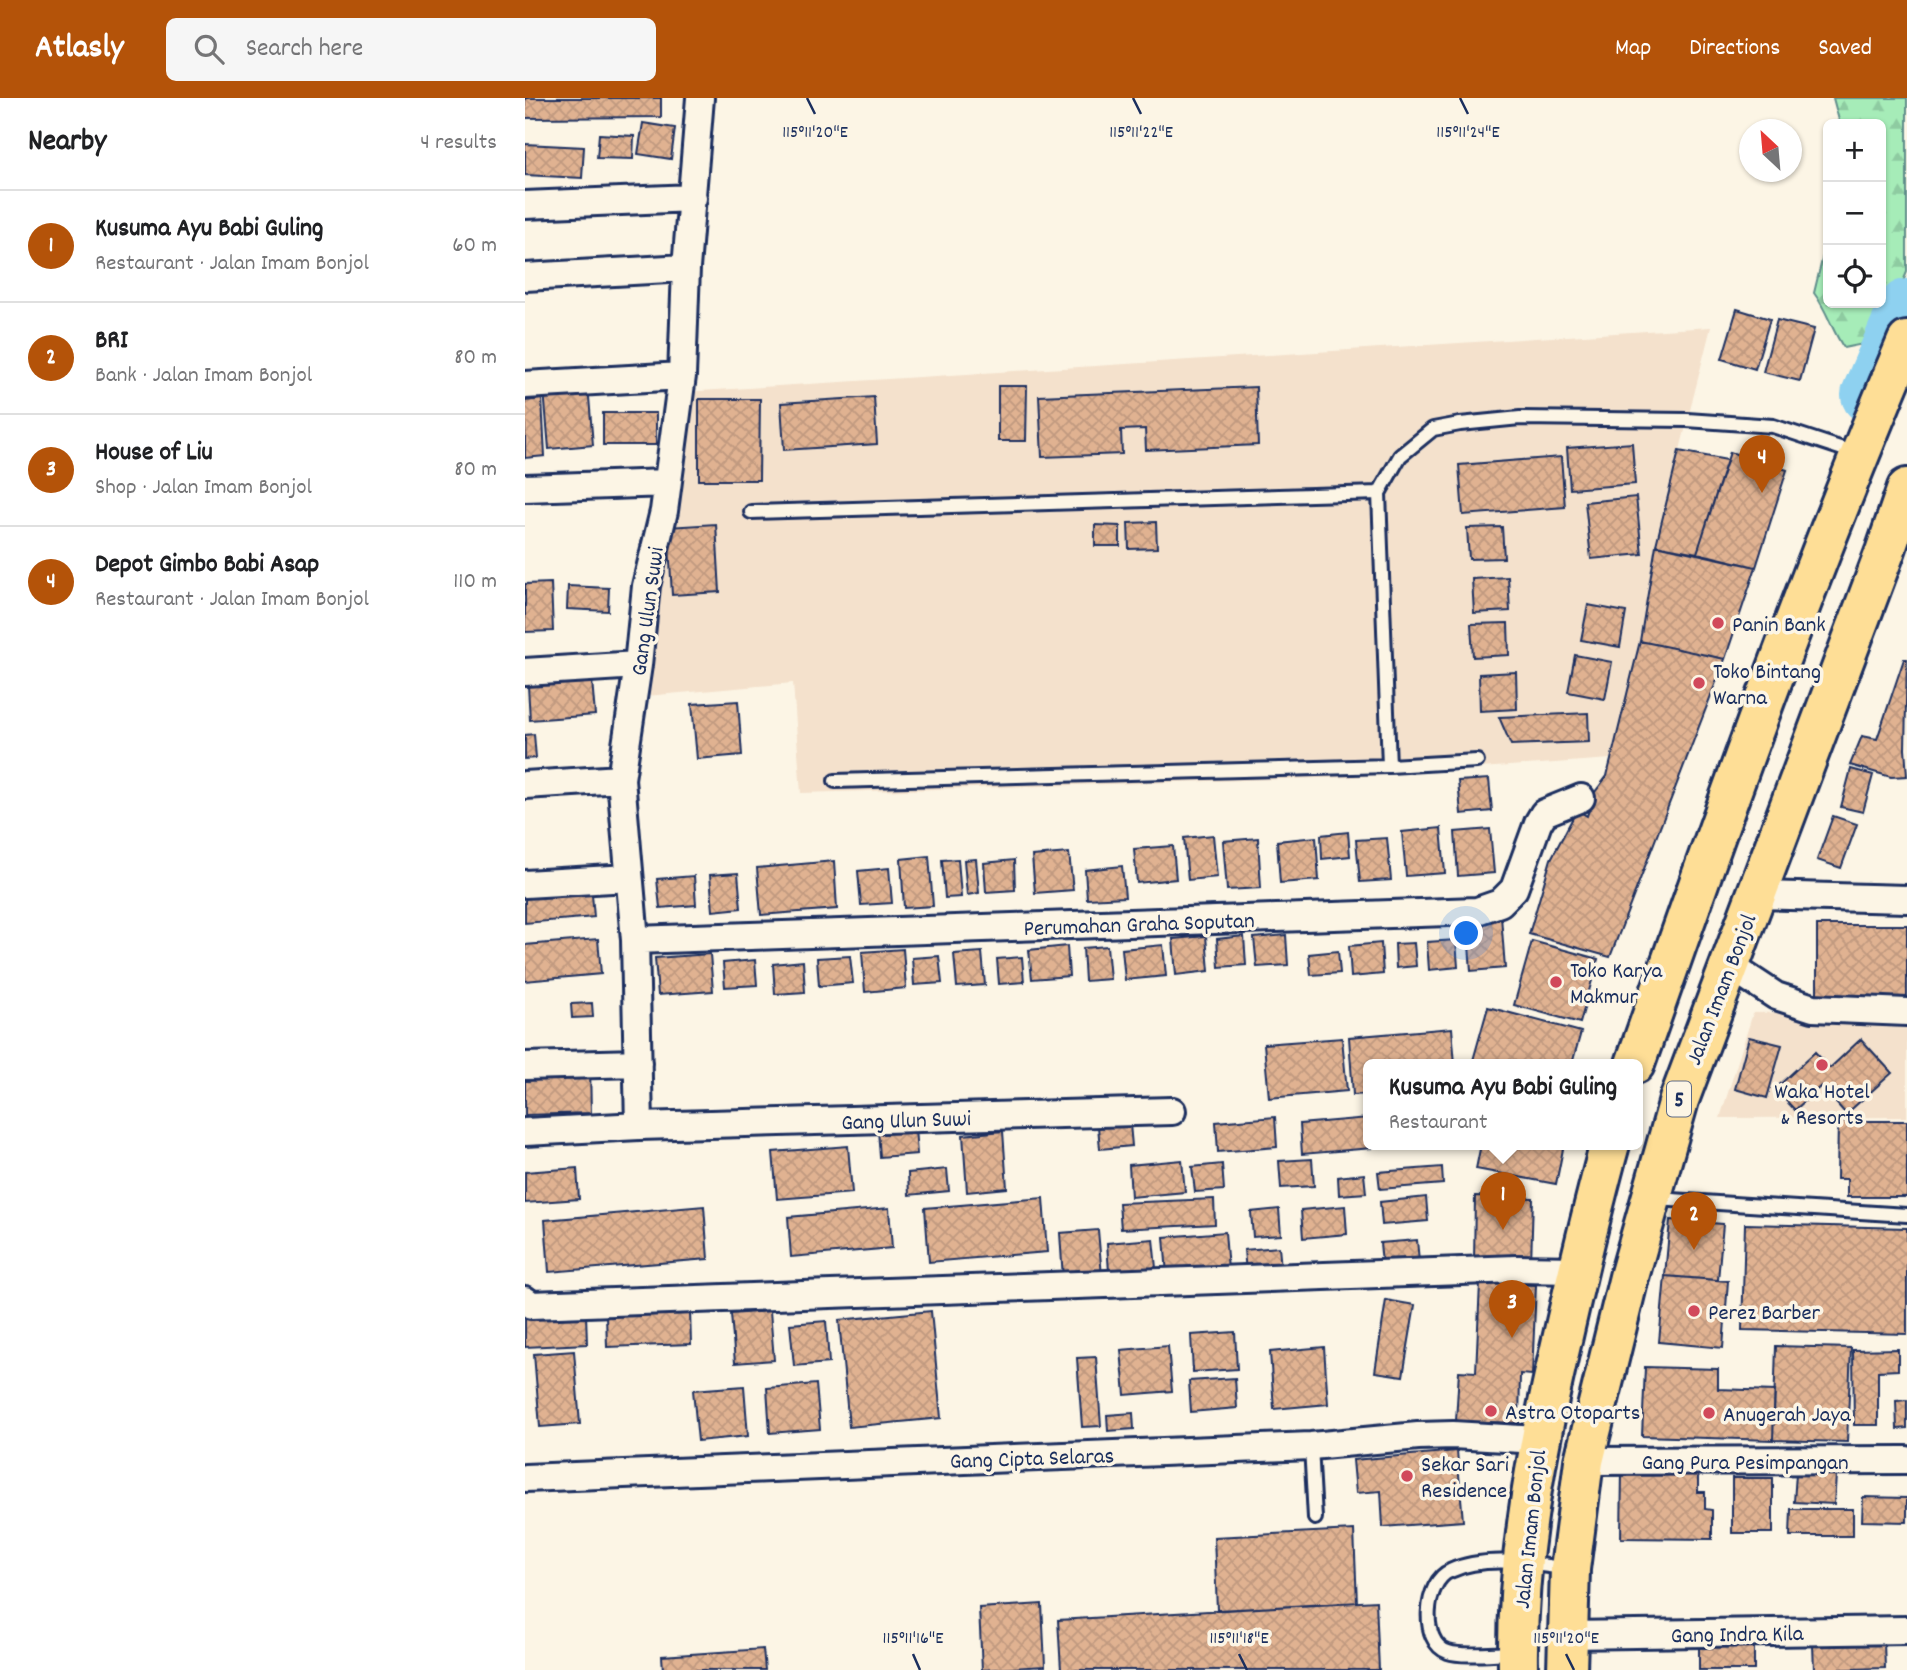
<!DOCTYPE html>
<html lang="en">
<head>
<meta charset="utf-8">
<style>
	:root { --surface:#fff; --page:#f6f6f6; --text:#202124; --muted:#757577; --line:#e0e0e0; --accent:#b45309 }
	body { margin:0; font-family:Dekko,sans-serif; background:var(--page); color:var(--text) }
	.controls { position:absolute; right:21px; top:21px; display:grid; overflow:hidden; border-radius:10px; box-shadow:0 2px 5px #0004 }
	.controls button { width:63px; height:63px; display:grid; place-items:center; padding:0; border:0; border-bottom:2px solid var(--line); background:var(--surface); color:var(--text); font:35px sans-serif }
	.compass { position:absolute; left:1214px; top:21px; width:63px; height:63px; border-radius:50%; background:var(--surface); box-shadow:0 2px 5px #0004; rotate:334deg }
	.you { position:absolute; left:942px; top:836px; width:24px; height:24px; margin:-18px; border:5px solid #fff; border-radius:50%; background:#1a73e8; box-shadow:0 0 0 10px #1a73e833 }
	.badge { display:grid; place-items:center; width:46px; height:46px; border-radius:50%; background:var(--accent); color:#fff; font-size:23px; font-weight:700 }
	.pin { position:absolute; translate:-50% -58px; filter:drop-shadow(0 2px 4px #0008) }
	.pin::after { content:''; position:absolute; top:37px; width:24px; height:21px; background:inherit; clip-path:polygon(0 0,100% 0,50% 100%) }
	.popup { position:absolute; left:838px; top:961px; width:280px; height:91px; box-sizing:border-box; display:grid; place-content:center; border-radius:10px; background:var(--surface); filter:drop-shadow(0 2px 5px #0005); font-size:23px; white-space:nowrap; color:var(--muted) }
	.popup b { font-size:26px; color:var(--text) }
	.popup::after { content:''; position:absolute; left:50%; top:100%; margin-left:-14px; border:14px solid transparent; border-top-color:var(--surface) }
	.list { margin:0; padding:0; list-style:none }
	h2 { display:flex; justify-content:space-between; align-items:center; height:91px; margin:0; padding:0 28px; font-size:30px }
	h2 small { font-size:23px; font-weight:400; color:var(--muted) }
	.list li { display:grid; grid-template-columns:46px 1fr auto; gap:21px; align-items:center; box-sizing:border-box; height:112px; padding:0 28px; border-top:2px solid var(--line) }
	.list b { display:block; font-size:26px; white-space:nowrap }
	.list p { margin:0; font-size:23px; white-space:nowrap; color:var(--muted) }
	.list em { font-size:23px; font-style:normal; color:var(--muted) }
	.icon { flex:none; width:38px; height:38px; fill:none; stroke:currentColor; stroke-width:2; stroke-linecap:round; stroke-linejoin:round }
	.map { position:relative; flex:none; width:1382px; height:1572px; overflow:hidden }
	header { display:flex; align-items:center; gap:42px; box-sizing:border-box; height:98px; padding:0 35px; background:var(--accent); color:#fff }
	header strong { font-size:33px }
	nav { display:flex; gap:38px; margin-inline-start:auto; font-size:24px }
	.search { width:490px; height:63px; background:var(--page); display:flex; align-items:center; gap:18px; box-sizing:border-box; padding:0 24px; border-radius:10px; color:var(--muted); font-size:26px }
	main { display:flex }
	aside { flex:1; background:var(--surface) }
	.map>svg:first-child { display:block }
</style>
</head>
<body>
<header>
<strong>Atlasly</strong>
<div class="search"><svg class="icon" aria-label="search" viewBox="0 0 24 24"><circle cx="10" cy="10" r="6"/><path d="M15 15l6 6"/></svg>Search here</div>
<nav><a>Map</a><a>Directions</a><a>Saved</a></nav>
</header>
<main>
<aside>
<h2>Nearby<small>4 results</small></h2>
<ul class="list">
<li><span class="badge">1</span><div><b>Kusuma Ayu Babi Guling</b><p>Restaurant · Jalan Imam Bonjol</p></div><em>60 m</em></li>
<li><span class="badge">2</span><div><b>BRI</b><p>Bank · Jalan Imam Bonjol</p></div><em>80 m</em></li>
<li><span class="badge">3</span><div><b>House of Liu</b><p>Shop · Jalan Imam Bonjol</p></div><em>80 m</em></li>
<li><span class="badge">4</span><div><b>Depot Gimbo Babi Asap</b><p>Restaurant · Jalan Imam Bonjol</p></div><em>110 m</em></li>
</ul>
</aside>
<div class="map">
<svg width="1382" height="1572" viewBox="0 0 1382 1572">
	<defs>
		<pattern id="forest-firs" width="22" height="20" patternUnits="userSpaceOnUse" patternTransform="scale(1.75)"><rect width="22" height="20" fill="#a6ecb8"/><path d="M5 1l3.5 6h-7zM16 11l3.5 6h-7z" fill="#8ecba1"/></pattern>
		<pattern id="building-cross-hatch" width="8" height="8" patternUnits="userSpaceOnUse" patternTransform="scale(1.75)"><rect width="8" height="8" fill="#e0b291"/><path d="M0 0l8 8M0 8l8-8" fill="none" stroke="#c0997f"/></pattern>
	</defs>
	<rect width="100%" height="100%" fill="#fcf5e5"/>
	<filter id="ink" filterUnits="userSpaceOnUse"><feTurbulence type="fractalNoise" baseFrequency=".0143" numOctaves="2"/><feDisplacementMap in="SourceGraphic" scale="14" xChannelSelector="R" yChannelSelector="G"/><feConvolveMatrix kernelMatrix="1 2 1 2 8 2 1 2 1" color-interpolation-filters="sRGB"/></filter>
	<g filter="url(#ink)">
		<path fill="#f4e1cc" d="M 1186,229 L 1131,447 L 1115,543 L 1086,661 L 828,679 L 276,695 L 268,585 L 110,599 L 159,294 Z
			M 1382,912 L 1382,1019 L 1195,1020 L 1228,915 Z"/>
		<path fill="url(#forest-firs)" stroke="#608e8b" stroke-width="2" d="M 1308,0 L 1382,0 L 1382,174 L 1353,243 L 1319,250 C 1307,233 1302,212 1289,195 L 1303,137 L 1303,205 L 1356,205 L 1356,26 L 1315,26 Z"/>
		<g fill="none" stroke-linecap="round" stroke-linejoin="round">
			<path stroke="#8ed1f0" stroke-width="58" d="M 1345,297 L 1382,210"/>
		</g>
		<path fill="url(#building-cross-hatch)" stroke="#1b2f5e" stroke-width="2" d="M 0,0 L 136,0 L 136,19 L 0,20 Z
			M 118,25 L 150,30 L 146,61 L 113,56 Z
			M 74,36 L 109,38 L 108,61 L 72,60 Z
			M 0,46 L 59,49 L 57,80 L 0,77 Z
			M 1212,211 L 1245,221 L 1230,271 L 1197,261 Z
			M 1252,222 L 1289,231 L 1275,283 L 1238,274 Z
			M 63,287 L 68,347 L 24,351 L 19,292 Z
			M 473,288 L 502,288 L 501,343 L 473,343 Z
			M 731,289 L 733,347 L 621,352 L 620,331 L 596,332 L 597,356 L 517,359 L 514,298 Z
			M 349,299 L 352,346 L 259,352 L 256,305 Z
			M 17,301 L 20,358 L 0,360 L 0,303 Z
			M 174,301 L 235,301 L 234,382 L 174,382 Z
			M 78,315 L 131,315 L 131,347 L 78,347 Z
			M 1107,345 L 1110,386 L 1045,391 L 1042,350 Z
			M 1154,353 L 1202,362 L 1172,455 L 1131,447 Z
			M 1205,354 L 1262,372 L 1231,469 L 1172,455 Z
			M 1036,359 L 1040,409 L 938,417 L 934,367 Z
			M 1111,399 L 1117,456 L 1066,461 L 1060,404 Z
			M 631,424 L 632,450 L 604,451 L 603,425 Z
			M 191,426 L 195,494 L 147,497 L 143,429 Z
			M 570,427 L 595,428 L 595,448 L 570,448 Z
			M 977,429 L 979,460 L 944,461 L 942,430 Z
			M 1131,447 L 1231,469 L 1200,561 L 1115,543 Z
			M 983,479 L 985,513 L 949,515 L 947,481 Z
			M 26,485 L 28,533 L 0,534 L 0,486 Z
			M 43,488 L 84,490 L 83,513 L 42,511 Z
			M 1063,507 L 1101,514 L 1095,549 L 1056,542 Z
			M 983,525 L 984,557 L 948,559 L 946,526 Z
			M 1115,543 L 1200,561 L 1085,859 L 1004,836 L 1026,761 L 1052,712 L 1062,718 L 1070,694 L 1082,678 Z
			M 1050,557 L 1087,564 L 1080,601 L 1043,594 Z
			M 1379,561 L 1382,561 L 1380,651 L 1382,678 L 1366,679 L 1325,667 L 1337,638 L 1352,641 Z
			M 991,574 L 992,611 L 955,613 L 954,576 Z
			M 67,582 L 70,617 L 5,622 L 3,588 Z
			M 213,603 L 217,657 L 172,661 L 167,606 Z
			M 1063,615 L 1064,644 L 986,647 L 974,619 Z
			M 9,636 L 11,660 L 0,661 L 0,637 Z
			M 1326,671 L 1348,677 L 1338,714 L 1316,709 Z
			M 964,681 L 967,713 L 936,716 L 933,683 Z
			M 1308,718 L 1332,726 L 1316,770 L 1292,762 Z
			M 916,730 L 920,775 L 881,778 L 877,734 Z
			M 965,731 L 969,775 L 933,778 L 930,734 Z
			M 823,734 L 825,758 L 797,761 L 796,737 Z
			M 688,737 L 692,779 L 663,782 L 659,740 Z
			M 791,739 L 794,782 L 755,785 L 752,743 Z
			M 733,740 L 736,790 L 702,792 L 698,743 Z
			M 862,740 L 866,782 L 835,784 L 831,742 Z
			M 648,748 L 651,781 L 612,785 L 609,751 Z
			M 544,755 L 548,792 L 510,795 L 507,758 Z
			M 404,758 L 408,808 L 379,810 L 376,761 Z
			M 433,761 L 436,799 L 420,800 L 417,762 Z
			M 451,761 L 454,795 L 442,797 L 439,762 Z
			M 489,762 L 490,792 L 461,794 L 459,765 Z
			M 309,763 L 312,811 L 236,817 L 232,770 Z
			M 597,768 L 600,799 L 562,801 L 560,772 Z
			M 364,770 L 367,805 L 336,807 L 333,773 Z
			M 213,775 L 216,810 L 188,813 L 185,777 Z
			M 169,778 L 171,807 L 135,810 L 132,781 Z
			M 66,785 L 69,819 L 0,825 L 0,791 Z
			M 976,818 L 980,870 L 946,873 L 942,821 Z
			M 1292,827 L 1382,827 L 1382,899 L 1292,899 Z
			M 761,837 L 763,867 L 732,869 L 729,840 Z
			M 681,838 L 684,873 L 651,877 L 648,841 Z
			M 719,838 L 721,867 L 694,869 L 692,841 Z
			M 73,841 L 76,876 L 0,883 L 0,847 Z
			M 931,842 L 933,869 L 904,872 L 902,844 Z
			M 1007,843 L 1073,861 L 1055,925 L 989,907 Z
			M 856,845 L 858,876 L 826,879 L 824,848 Z
			M 889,845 L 891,868 L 871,870 L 870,846 Z
			M 638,847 L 641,878 L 600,882 L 597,851 Z
			M 542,848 L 544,878 L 507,881 L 504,852 Z
			M 582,848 L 585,881 L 560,883 L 558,850 Z
			M 378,851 L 381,890 L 340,894 L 337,854 Z
			M 813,853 L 815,875 L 786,877 L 784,856 Z
			M 457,854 L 460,887 L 432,889 L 429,856 Z
			M 185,856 L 188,893 L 133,897 L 130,860 Z
			M 325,858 L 328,885 L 294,888 L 292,860 Z
			M 414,858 L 417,885 L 389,887 L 387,860 Z
			M 497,859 L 499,884 L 474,886 L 472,861 Z
			M 230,862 L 232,887 L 200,889 L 198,865 Z
			M 278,863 L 280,894 L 250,896 L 248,866 Z
			M 67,905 L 68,919 L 47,920 L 46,906 Z
			M 963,909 L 1056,934 L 1047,966 L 947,966 Z
			M 927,930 L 930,966 L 843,966 L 843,996 L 828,997 L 824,939 Z
			M 1224,939 L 1257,947 L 1242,1000 L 1210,991 Z
			M 817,940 L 822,993 L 744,1000 L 739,946 Z
			M 1336,941 L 1367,975 L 1321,1016 L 1296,988 L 1270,1012 L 1250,991 L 1290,954 L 1305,970 Z
			M 65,968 L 66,1015 L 0,1017 L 0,970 Z
			M 750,1019 L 752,1049 L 693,1054 L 691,1024 Z
			M 843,1020 L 843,1046 L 847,1046 L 847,1050 L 777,1056 L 775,1026 Z
			M 1313,1023 L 1382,1023 L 1382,1099 L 1322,1099 L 1322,1081 L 1312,1081 Z
			M 605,1026 L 607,1048 L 575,1051 L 573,1028 Z
			M 390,1030 L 392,1056 L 355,1059 L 353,1032 Z
			M 478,1033 L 482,1090 L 442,1094 L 438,1037 Z
			M 956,1046 L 1039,1046 L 1031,1086 L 951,1071 Z
			M 323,1048 L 327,1095 L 252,1101 L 248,1054 Z
			M 787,1061 L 789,1088 L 756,1090 L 754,1063 Z
			M 657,1062 L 660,1094 L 606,1099 L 604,1067 Z
			M 697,1066 L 699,1092 L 670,1094 L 667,1069 Z
			M 917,1069 L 918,1086 L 855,1091 L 853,1074 Z
			M 52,1070 L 54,1101 L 0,1105 L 0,1074 Z
			M 422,1071 L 424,1093 L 384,1097 L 383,1075 Z
			M 839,1076 L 841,1095 L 814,1097 L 813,1079 Z
			M 950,1098 L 1008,1100 L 1006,1166 L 949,1164 Z
			M 901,1099 L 903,1123 L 857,1127 L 855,1104 Z
			M 518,1100 L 522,1154 L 404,1164 L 400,1110 Z
			M 689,1101 L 690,1126 L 596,1131 L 594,1105 Z
			M 179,1108 L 183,1161 L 24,1174 L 20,1122 Z
			M 820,1108 L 822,1136 L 778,1140 L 776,1112 Z
			M 364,1110 L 367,1150 L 266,1159 L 263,1119 Z
			M 754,1111 L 756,1137 L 728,1139 L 726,1114 Z
			M 1145,1122 L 1198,1126 L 1193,1182 L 1140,1178 Z
			M 1220,1126 L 1382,1130 L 1382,1236 L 1217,1232 Z
			M 573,1132 L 577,1178 L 538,1181 L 535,1135 Z
			M 700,1134 L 703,1172 L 642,1177 L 639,1139 Z
			M 628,1141 L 631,1170 L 584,1174 L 582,1145 Z
			M 892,1142 L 894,1163 L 857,1166 L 855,1145 Z
			M 754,1149 L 756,1170 L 721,1174 L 719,1152 Z
			M 1140,1178 L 1203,1183 L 1198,1250 L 1134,1244 Z
			M 955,1185 L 1011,1187 L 1007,1277 L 995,1276 L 994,1325 L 931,1323 L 934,1273 L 951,1274 Z
			M 861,1202 L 890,1207 L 878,1278 L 850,1274 Z
			M 165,1212 L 166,1246 L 82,1249 L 81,1216 Z
			M 245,1213 L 249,1262 L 210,1265 L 206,1216 Z
			M 406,1213 L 416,1320 L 324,1329 L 314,1222 Z
			M 61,1215 L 62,1246 L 0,1249 L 0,1217 Z
			M 301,1223 L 304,1265 L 269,1268 L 265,1226 Z
			M 710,1234 L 712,1271 L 668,1274 L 666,1237 Z
			M 643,1248 L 647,1293 L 600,1297 L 596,1252 Z
			M 1251,1248 L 1326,1250 L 1322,1344 L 1248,1342 Z
			M 799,1249 L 803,1306 L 749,1311 L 745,1254 Z
			M 1373,1251 L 1373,1272 L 1353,1273 L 1353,1327 L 1329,1327 L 1328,1252 Z
			M 49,1253 L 55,1326 L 15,1329 L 9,1256 Z
			M 571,1259 L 576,1328 L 557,1329 L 552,1260 Z
			M 1120,1269 L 1193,1271 L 1193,1291 L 1250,1293 L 1248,1342 L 1117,1338 Z
			M 710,1280 L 712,1310 L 666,1314 L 664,1283 Z
			M 291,1286 L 295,1331 L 245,1335 L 242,1290 Z
			M 219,1288 L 223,1338 L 173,1343 L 168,1292 Z
			M 1382,1302 L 1382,1330 L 1372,1331 L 1371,1303 Z
			M 608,1315 L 609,1331 L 583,1333 L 582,1317 Z
			M 932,1353 L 938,1423 L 858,1429 L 856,1393 L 831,1395 L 828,1362 Z
			M 1097,1372 L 1173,1374 L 1173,1394 L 1180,1394 L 1180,1411 L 1187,1412 L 1187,1441 L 1096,1440 Z
			M 1271,1375 L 1311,1377 L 1309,1406 L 1269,1404 Z
			M 1207,1380 L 1248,1380 L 1248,1435 L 1207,1435 Z
			M 1338,1399 L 1382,1400 L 1382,1424 L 1337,1423 Z
			M 1266,1411 L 1328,1411 L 1328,1438 L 1265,1438 Z
			M 829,1432 L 832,1505 L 692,1512 L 689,1439 Z
			M 851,1503 L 854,1572 L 536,1572 L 533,1522 Z
			M 517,1506 L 520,1568 L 457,1572 L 454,1510 Z
			M 1229,1543 L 1229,1572 L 1174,1572 L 1174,1544 Z
			M 1359,1545 L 1360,1570 L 1289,1572 L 1288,1547 Z
			M 238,1551 L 240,1572 L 138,1572 L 137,1558 Z"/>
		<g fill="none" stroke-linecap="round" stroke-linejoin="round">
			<g stroke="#1b2f5e" stroke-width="18">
				<path id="lane" d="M 226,414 L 854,395 L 875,358 L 908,331 L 935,326 L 995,320 L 1162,322 L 1248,328 L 1330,355
					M 864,668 L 952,663
					M 310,683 L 864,668 L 854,395
					M 1131,1101 L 1382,1117
					M 786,1348 L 790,1420
					M 988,1555 C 972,1555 937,1559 923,1554 C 894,1544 900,1483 925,1473 C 959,1457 1007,1465 1043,1471"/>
			</g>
			<g stroke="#1b2f5e" stroke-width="32">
				<path id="street" d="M 0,107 L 168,100
					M 0,179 L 161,170
					M 0,287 L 157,278
					M 0,390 L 142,385
					M 0,574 L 113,567
					M 0,687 L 96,681
					M 0,786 L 104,780
					M 1231,797 L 1382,801
					M 110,842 L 952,813 L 975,805 L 989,791 L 1013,725 L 1019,715 L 1056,700
					M 1204,867 L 1251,898 L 1288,910 L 1382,914
					M 0,968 L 113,965
					M 114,1028 L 110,842 L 96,681 L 113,567 L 121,488 L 139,413 L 157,278 L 161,170 L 175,0
					M 0,1034 L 114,1028 L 647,1013
					M 0,1202 L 6,1207 L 992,1171 L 1053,1172
					M 1059,1363 L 1382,1362
					M 0,1380 L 786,1348 L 893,1338 L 928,1337 L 1014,1342
					M 1043,1537 L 1382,1532"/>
			</g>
			<g stroke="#1b2f5e" stroke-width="44">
				<path id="highway" d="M 1110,966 C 1195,723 1281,480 1382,243
					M 993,1572 C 991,1460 1012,1350 1037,1242 C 1052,1176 1067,1111 1085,1046
					M 1042,1572 L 1045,1471 L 1059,1363 L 1104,1179 L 1154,1002 L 1360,454 L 1382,390"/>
			</g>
			<use href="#lane" stroke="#fcf5e5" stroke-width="12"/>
			<use href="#street" stroke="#fcf5e5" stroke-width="26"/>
			<use href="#highway" stroke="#fede96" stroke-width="38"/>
		</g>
	</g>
	<path fill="none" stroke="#1b2f5e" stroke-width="2.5" d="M 282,0 L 290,16M 608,0 L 616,16M 935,0 L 943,16M 388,1556 L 395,1572M 714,1556 L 722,1572M 1041,1556 L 1049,1572"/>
	<g fill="#d1495b" stroke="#fcf5e5" stroke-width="2.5">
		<circle cx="1193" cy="525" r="7"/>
		<circle cx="1174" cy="585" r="7"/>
		<circle cx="1031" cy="884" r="7"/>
		<circle cx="1297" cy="967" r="7"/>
		<circle cx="1169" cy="1213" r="7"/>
		<circle cx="966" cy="1313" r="7"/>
		<circle cx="1184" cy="1315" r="7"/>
		<circle cx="882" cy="1378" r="7"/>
	</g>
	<g text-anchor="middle" stroke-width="7" stroke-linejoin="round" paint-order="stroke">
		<rect fill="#fcf5e5" stroke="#5e6a86" stroke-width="2" x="1142" y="983.5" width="24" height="35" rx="5"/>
		<g font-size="21" font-weight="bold" fill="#1b2f5e">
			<text x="1154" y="1008">5</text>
		</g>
		<g font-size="23" fill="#1b2f5e" stroke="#fcf5e5">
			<text transform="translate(121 513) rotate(-82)" y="8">Gang Ulun Suwi</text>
			<text transform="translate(614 825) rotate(-2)" y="8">Perumahan Graha Soputan</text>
			<text transform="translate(1195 891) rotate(-69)" y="8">Jalan Imam Bonjol</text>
			<text transform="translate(381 1021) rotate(-2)" y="8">Gang Ulun Suwi</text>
			<text transform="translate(507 1359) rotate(-2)" y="8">Gang Cipta Selaras</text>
			<text x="1220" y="1371">Gang Pura Pesimpangan</text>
			<text transform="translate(1004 1431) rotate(-84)" y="8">Jalan Imam Bonjol</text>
			<text transform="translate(1212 1535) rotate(-1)" y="8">Gang Indra Kila</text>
		</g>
		<g font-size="23" fill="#1b2f5e" stroke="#fcf5e5" text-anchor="start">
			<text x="1207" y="533">Panin Bank</text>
			<text x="1188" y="580">Toko Bintang<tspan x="1188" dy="26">Warna</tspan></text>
			<text x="1045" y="879">Toko Karya<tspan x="1045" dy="26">Makmur</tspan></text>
			<text x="1297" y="1000" text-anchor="middle">Waka Hotel<tspan x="1297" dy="26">&amp; Resorts</tspan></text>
			<text x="1183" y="1221">Perez Barber</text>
			<text x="980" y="1321">Astra Otoparts</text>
			<text x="1198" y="1323">Anugerah Jaya</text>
			<text x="896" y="1373">Sekar Sari<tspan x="896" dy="26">Residence</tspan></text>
		</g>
	</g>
	<g font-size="18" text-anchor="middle" fill="#1b2f5e" stroke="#fcf5e5" stroke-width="7" stroke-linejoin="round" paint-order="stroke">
		<text x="290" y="39">115°11'20"E</text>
		<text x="616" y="39">115°11'22"E</text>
		<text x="943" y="39">115°11'24"E</text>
		<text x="388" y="1545">115°11'16"E</text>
		<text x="714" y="1545">115°11'18"E</text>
		<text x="1041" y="1545">115°11'20"E</text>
	</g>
</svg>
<div class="controls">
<button>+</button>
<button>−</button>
<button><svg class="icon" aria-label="locate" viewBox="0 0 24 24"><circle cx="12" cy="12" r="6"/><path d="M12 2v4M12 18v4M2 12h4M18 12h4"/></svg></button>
</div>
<svg class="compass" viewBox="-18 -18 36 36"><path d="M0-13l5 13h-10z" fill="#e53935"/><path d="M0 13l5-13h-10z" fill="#757577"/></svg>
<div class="you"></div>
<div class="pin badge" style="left:978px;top:1132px">1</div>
<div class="popup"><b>Kusuma Ayu Babi Guling</b>Restaurant</div>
<div class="pin badge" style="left:1169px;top:1152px">2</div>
<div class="pin badge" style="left:987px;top:1240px">3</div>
<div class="pin badge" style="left:1237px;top:395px">4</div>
</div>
</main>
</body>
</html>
